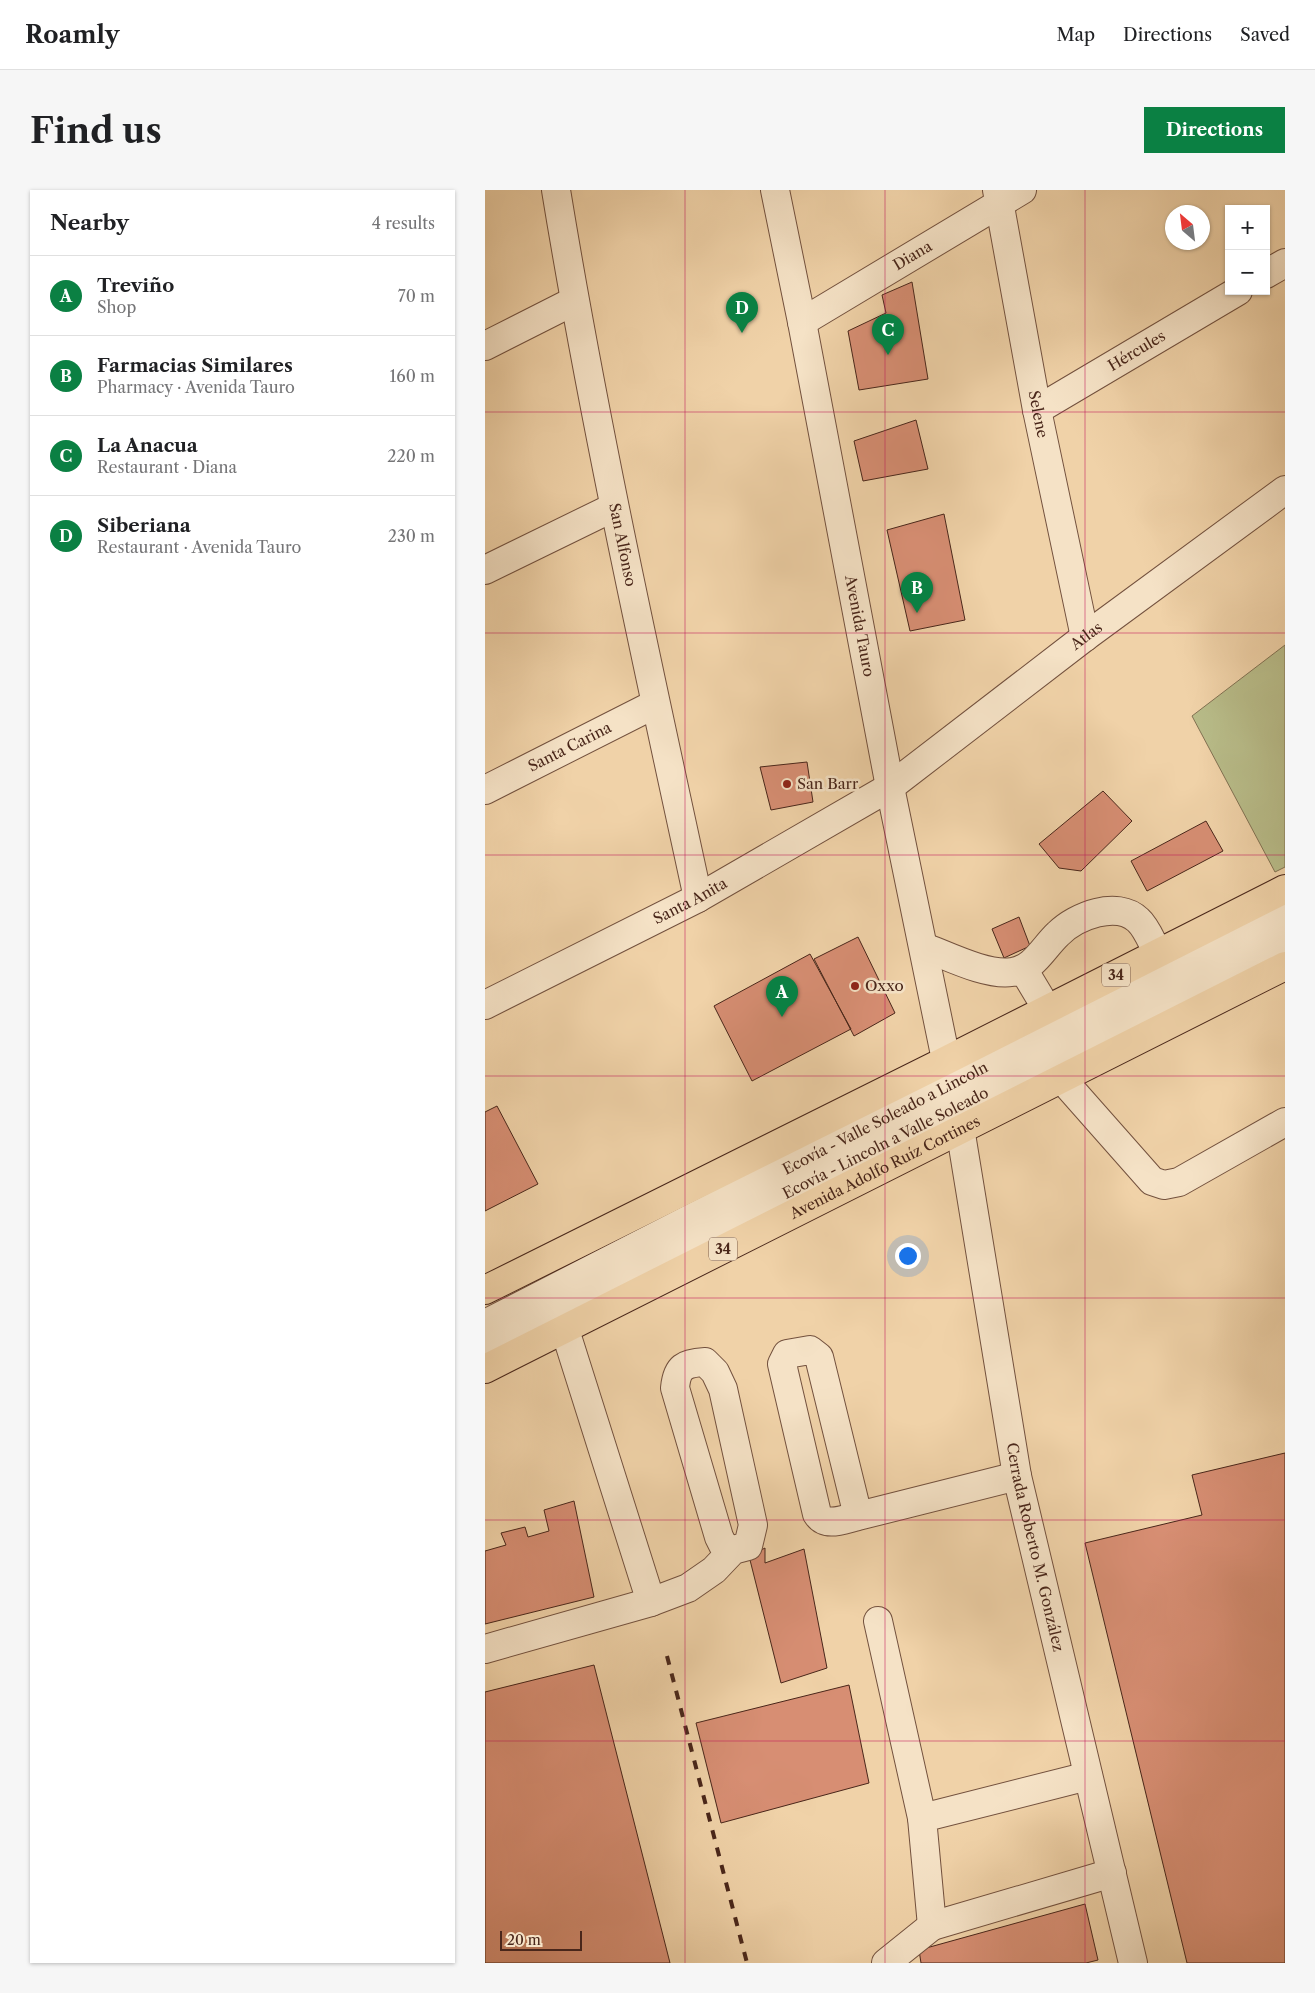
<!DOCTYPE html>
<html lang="en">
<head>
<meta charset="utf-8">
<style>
	:root { --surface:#fff; --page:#f6f6f6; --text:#202124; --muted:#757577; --line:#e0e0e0; --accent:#0b8043 }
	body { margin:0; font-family:"Libre Caslon Text",serif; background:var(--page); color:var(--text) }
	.controls { position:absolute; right:15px; top:15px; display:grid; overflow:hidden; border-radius:0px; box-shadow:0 1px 4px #0004 }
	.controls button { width:45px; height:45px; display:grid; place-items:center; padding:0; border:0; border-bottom:1px solid var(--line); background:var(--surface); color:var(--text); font:25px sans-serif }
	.compass { position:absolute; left:680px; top:15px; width:45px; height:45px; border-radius:50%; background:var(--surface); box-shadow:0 1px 4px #0004; rotate:332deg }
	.scale { position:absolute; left:15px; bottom:12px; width:82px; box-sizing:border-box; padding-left:5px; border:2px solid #49261a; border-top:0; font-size:14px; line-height:18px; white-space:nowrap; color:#49261a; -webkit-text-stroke:4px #f5e2c6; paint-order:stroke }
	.you { position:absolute; left:422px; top:1065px; width:18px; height:18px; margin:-12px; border:4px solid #fff; border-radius:50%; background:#1a73e8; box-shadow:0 0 0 8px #1a73e833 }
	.badge { display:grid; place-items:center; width:32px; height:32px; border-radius:50%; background:var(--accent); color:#fff; font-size:16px; font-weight:700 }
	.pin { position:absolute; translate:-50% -41px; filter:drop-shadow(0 1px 2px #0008) }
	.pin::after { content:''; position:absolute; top:26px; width:18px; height:15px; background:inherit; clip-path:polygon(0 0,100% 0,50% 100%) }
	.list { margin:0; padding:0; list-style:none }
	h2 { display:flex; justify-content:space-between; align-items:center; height:65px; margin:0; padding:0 20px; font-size:21px }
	h2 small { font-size:16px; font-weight:400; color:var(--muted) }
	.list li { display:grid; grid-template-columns:32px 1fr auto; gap:15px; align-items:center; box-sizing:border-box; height:80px; padding:0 20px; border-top:1px solid var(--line) }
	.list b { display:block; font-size:19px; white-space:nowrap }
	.list p { margin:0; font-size:16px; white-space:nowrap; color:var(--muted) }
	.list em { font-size:16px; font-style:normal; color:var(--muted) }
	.map { position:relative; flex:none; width:800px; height:1773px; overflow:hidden; border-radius:0px }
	header { display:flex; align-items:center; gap:30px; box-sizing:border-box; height:70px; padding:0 25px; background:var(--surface); border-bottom:1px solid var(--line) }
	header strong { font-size:24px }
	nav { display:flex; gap:28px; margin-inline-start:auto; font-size:18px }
	.intro { display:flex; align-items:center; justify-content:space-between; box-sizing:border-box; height:120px; padding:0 30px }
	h1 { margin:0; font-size:35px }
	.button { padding:12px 22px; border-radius:0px; background:var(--accent); color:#fff; font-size:18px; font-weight:700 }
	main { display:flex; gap:30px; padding:0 30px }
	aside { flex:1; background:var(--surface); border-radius:0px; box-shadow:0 1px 4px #0004 }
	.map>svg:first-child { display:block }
</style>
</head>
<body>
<header>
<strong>Roamly</strong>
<nav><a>Map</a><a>Directions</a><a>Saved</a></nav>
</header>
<div class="intro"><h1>Find us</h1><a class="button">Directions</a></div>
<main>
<aside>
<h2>Nearby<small>4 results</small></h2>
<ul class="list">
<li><span class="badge">A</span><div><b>Treviño</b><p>Shop</p></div><em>70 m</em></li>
<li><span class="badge">B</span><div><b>Farmacias Similares</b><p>Pharmacy · Avenida Tauro</p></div><em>160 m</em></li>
<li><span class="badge">C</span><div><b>La Anacua</b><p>Restaurant · Diana</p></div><em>220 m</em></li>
<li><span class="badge">D</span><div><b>Siberiana</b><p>Restaurant · Avenida Tauro</p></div><em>230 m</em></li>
</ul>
</aside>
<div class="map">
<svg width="800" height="1773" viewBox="0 0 800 1773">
	<rect width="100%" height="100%" fill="#f0d2a8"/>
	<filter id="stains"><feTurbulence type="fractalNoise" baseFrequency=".004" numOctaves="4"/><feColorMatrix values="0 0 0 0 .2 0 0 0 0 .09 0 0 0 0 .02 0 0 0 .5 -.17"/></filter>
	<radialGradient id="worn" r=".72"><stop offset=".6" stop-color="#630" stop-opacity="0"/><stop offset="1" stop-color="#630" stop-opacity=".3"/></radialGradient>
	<path fill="#b8bc89" stroke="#807152" d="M 800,455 L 800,677 L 790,682 L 707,526 Z"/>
	<path fill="#d78e73" stroke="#49261a" d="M 427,92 L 443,189 L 374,200 L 363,141 L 401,123 L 397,105 Z
		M 431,230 L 443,279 L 378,291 L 369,251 Z
		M 459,324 L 480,430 L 425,441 L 402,340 Z
		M 322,572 L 328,612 L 286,620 L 275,577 Z
		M 618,601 L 647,631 L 596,681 L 574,678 L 554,654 Z
		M 721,631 L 738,661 L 662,701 L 646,671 Z
		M 534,727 L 545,756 L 519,768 L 507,739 Z
		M 373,747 L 410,823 L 369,846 L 329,769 Z
		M 325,764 L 366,839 L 267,891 L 229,816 Z
		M 12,916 L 53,994 L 0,1021 L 0,922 Z
		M 800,1263 L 800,1773 L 702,1773 L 600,1353 L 717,1325 L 707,1285 Z
		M 89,1311 L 109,1407 L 0,1434 L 0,1361 L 21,1355 L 16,1343 L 40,1337 L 43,1347 L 64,1341 L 59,1320 Z
		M 280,1358 L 280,1373 L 319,1359 L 342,1478 L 296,1493 L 264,1366 Z
		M 109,1475 L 185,1773 L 0,1773 L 0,1502 Z
		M 364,1495 L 384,1593 L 236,1633 L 211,1533 Z
		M 600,1714 L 613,1770 L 601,1773 L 436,1773 L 434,1760 Z"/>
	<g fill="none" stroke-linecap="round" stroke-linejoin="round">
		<g stroke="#73513e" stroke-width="30">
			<g id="minor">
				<path id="s1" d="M 71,0 C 110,238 162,473 213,708"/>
				<path id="s2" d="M 290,0 L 317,132 L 405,597 L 475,938 L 532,1286 L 648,1773"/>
				<path id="s3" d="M 512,0 L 552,220 L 600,447"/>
				<path d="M 781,84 L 800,73"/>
				<path id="s4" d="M 317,132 L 537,0"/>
				<path d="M 0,156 L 89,111"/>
				<path id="s5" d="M 552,220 L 753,101"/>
				<path d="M 0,380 L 129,317"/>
				<path id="s6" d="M 0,600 L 170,514"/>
				<path d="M 439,757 C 463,766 502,786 527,782 C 549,779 558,758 573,744 C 591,726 632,710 653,730 C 662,738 667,753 673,763"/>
				<path d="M 538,779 L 562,819"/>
				<path id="s7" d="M 0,815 L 213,708 L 405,597 L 600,447 L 800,300"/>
				<path d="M 576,888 L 667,991 L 679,995 L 694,992 L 800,932"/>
				<path id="s8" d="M 0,1134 L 800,723"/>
				<path d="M 80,1140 L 166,1412"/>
				<path id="s9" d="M 0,1156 L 800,751"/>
				<path d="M 373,1326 L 334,1167 L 325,1160 L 302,1164 L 297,1174 L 332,1324 C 341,1338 359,1329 373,1326 L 532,1286"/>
				<path d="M 393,1431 L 437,1628"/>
				<path d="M 0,1459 L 166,1412 L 203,1398 L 229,1380 L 248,1360 L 263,1356 L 268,1335 L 238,1199 L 230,1182 L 220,1172 C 199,1173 192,1177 190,1198 L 234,1347 L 239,1357 L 248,1360"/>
				<path d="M 603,1586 L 437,1628 L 447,1736 L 627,1683"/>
				<path d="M 401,1773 L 447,1736"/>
			</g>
		</g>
		<g stroke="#49261a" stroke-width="30">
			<g id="major">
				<path d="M 0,1100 L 462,870 L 800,699"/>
				<path id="s10" d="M 0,1179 L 800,776"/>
			</g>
		</g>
		<use href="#minor" stroke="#f5e2c6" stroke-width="28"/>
		<use href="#major" stroke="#f0d2a8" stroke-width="28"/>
		<path stroke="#49261a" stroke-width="4" stroke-dasharray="9 9" stroke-linecap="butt" d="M 182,1466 L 262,1773"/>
	</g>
	<path fill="none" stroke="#c2185b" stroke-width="1" stroke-opacity="0.55" d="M 200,0 L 200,1773M 400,0 L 400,1773M 600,0 L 600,1773M 0,222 L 800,222M 0,443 L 800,443M 0,665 L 800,665M 0,886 L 800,886M 0,1108 L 800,1108M 0,1330 L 800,1330M 0,1551 L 800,1551"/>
	<g fill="#8f2418" stroke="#f5e2c6" stroke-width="2">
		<circle cx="302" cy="594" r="5"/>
		<circle cx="370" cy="796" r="5"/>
	</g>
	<g text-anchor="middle" stroke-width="5" stroke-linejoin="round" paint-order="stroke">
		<g fill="#f5e2c6" stroke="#7d5e4e" stroke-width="1">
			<rect x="617" y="773.5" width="28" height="23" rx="4"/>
			<rect x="224" y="1047.5" width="28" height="23" rx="4"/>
		</g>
		<g font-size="14" font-weight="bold" fill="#49261a">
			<text x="631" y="790">34</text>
			<text x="238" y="1064">34</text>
		</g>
		<g font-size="15" fill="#49261a" stroke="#f5e2c6">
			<text dy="5" stroke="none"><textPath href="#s4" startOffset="129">Diana</textPath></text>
			<text dy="5" stroke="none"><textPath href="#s5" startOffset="116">Hércules</textPath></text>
			<text dy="5" stroke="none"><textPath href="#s3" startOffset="228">Selene</textPath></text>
			<text dy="5" stroke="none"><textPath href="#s1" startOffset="361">San Alfonso</textPath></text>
			<text dy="5" stroke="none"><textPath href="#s2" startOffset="444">Avenida Tauro</textPath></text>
			<text dy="5" stroke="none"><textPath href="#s7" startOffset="708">Atlas</textPath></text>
			<text dy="5" stroke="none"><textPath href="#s6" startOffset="95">Santa Carina</textPath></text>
			<text dy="5" stroke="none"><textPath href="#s7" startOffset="230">Santa Anita</textPath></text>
			<text dy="5" stroke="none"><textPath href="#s8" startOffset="450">Ecovía - Valle Soleado a Lincoln</textPath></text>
			<text dy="5" stroke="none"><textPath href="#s9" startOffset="449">Ecovía - Lincoln a Valle Soleado</textPath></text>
			<text dy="5" stroke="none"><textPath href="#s10" startOffset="448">Avenida Adolfo Ruíz Cortines</textPath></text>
			<text dy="5" stroke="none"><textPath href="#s2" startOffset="1382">Cerrada Roberto M. González</textPath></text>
		</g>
		<g font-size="15" fill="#49261a" stroke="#f5e2c6" text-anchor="start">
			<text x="312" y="599">San Barr</text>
			<text x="380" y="801">Oxxo</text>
		</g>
	</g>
	<rect width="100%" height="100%" filter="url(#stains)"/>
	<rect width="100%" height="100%" fill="url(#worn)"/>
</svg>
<div class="controls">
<button>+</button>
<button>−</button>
</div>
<svg class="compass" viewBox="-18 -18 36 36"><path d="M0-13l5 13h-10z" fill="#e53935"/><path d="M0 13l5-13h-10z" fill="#757577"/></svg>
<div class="scale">20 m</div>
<div class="you"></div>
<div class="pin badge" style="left:297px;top:827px">A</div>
<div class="pin badge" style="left:432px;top:423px">B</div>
<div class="pin badge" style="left:403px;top:165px">C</div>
<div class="pin badge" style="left:257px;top:143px">D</div>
</div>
</main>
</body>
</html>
